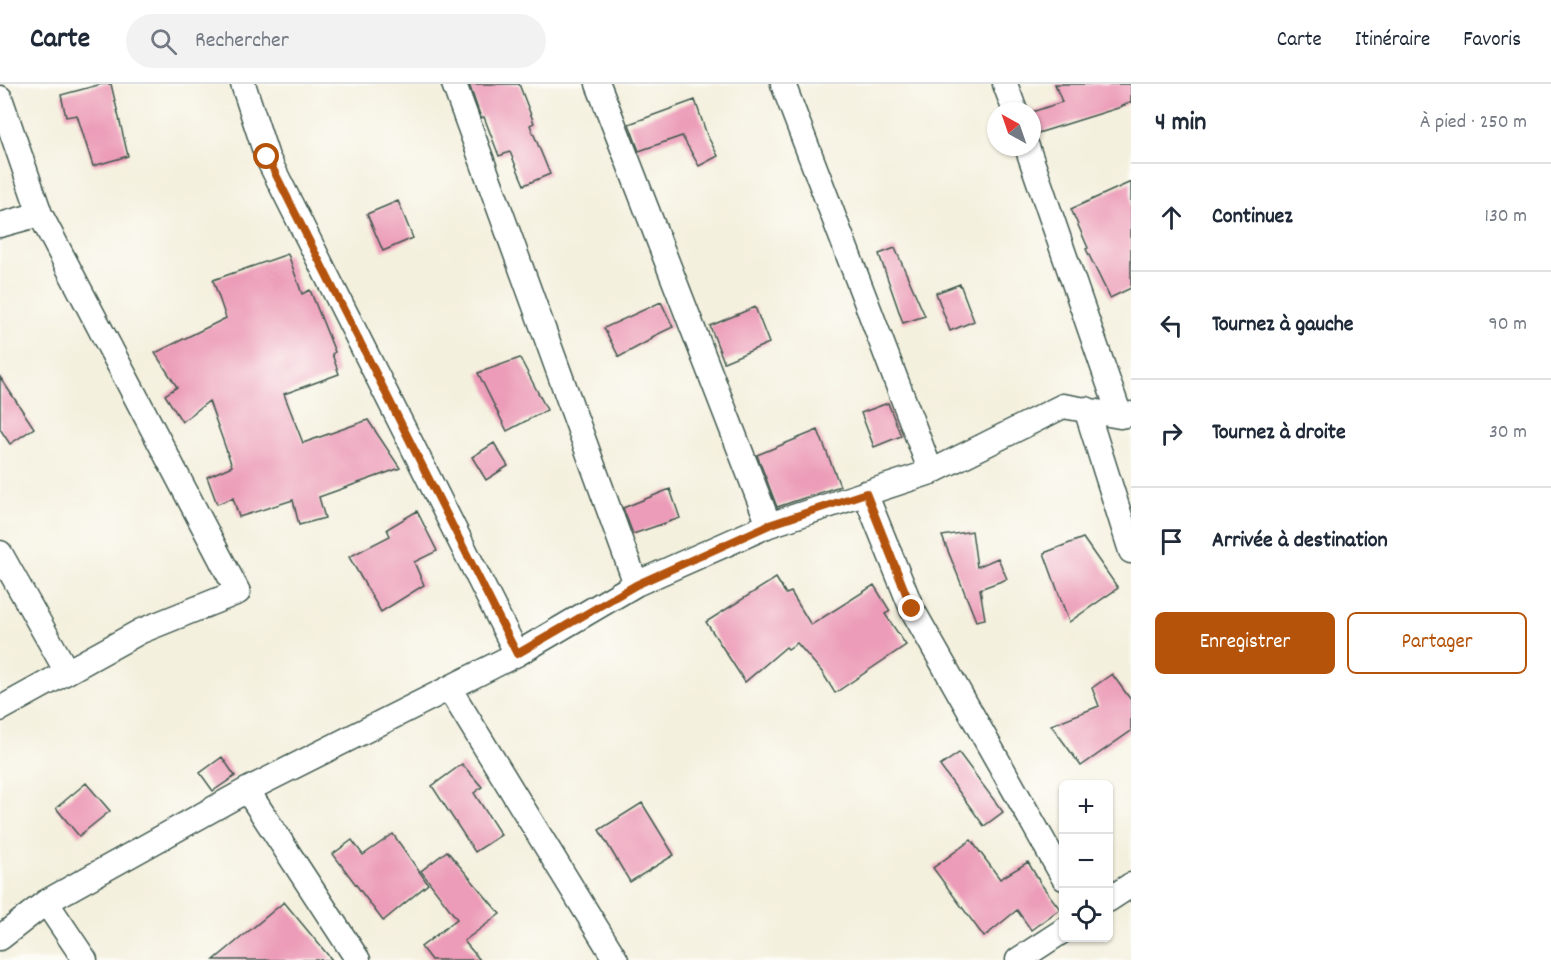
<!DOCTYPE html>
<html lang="fr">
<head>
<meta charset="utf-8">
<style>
	:root { --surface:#fff; --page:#f2f2f3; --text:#1f2937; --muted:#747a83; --line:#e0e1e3; --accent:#b45309 }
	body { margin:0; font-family:Dekko,sans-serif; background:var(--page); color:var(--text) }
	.controls { position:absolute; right:18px; bottom:18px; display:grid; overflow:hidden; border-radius:9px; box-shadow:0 2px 4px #0004 }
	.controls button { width:54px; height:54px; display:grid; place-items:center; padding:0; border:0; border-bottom:2px solid var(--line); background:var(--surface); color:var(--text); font:30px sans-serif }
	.compass { position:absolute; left:987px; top:18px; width:54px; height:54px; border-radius:50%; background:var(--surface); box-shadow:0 2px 4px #0004; rotate:320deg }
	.stop { position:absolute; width:18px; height:18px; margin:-14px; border:4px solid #b45309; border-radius:50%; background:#fff }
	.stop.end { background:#b45309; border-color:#fff; box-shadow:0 2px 6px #0008 }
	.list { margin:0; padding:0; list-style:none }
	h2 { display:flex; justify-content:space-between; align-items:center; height:78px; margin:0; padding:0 24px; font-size:26px }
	h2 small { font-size:20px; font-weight:400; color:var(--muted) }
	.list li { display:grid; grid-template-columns:39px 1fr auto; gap:18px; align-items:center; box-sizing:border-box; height:108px; padding:0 24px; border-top:2px solid var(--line) }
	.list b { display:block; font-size:22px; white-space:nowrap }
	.list em { font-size:20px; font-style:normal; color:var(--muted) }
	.actions { display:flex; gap:12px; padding:18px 24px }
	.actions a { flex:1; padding:14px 0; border:2px solid var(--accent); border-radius:9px; text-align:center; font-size:21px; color:var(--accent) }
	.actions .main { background:var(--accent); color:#fff }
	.icon { flex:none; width:33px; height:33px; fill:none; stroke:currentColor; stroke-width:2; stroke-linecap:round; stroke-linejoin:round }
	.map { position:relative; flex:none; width:1131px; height:876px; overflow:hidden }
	header { display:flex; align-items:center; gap:36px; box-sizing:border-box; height:84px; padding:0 30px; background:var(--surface); border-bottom:2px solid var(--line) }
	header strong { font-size:28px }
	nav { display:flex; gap:33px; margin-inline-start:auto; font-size:21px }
	.search { width:420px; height:54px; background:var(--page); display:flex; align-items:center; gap:15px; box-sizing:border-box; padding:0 21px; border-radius:33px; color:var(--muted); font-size:22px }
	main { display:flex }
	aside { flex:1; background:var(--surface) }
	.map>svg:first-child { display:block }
</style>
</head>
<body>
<header>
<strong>Carte</strong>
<div class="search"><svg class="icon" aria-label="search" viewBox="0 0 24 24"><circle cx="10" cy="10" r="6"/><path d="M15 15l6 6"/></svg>Rechercher</div>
<nav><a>Carte</a><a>Itinéraire</a><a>Favoris</a></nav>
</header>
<main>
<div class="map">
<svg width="1131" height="876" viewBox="0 0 1131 876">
	<rect width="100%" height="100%" fill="#fdfcf7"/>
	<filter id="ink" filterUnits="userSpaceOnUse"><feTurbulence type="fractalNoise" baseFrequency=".0167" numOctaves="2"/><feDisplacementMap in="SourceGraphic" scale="12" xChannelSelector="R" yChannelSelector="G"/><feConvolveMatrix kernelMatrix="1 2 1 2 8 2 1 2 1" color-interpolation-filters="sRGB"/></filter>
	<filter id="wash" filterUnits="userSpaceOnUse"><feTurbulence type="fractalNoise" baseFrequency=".008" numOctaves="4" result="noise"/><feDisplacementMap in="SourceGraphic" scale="24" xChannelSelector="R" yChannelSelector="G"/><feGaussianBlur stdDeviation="1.35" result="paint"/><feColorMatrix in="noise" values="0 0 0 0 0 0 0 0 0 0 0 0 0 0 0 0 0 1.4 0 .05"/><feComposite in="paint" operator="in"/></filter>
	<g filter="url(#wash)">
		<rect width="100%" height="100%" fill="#f4f0de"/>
		<g id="blocks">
			<path fill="#ec9cb8" d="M 102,0 L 111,0 L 128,72 L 93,82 L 77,31 L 66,33 L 61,11 Z
				M 469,0 L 519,0 L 534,39 L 530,41 L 550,90 L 524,101 L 510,68 L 499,72 L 484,33 L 481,34 Z
				M 1055,0 L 1131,0 L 1131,18 L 1118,24 L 1038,49 L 1032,36 L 1032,28 L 1062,18 Z
				M 695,16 L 707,51 L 718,72 L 699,82 L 682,52 L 639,67 L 629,40 Z
				M 1131,98 L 1131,204 L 1110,214 L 1086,165 L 1088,164 L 1071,125 Z
				M 398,117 L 413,154 L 383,167 L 367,130 Z
				M 895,164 L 925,232 L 903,239 L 879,170 Z
				M 288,170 L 302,210 L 310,206 L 335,268 L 332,270 L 339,290 L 284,310 L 303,359 L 368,336 L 400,384 L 319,413 L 325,434 L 299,441 L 293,416 L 239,433 L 233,414 L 217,420 L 207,393 L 232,382 L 209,317 L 182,338 L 165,311 L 177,303 L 155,269 L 226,234 L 213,196 Z
				M 960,200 L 974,237 L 950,247 L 936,209 Z
				M 661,218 L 673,243 L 652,253 L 652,255 L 619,273 L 604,244 Z
				M 755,223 L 769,259 L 724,278 L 710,242 Z
				M 520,274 L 547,326 L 507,347 L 478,289 Z
				M 0,293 L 34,344 L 10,360 L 0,345 Z
				M 888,319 L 901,352 L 874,363 L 861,329 Z
				M 818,346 L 840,402 L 777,423 L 757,371 Z
				M 494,359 L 508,382 L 486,396 L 472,373 Z
				M 670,405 L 680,434 L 633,450 L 623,424 Z
				M 417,427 L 437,467 L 414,478 L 424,501 L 381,528 L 349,473 L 390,452 L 387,445 Z
				M 972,447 L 977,483 L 998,474 L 1007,495 L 980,505 L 985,535 L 976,537 L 942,452 Z
				M 1083,454 L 1118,504 L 1069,538 L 1044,469 Z
				M 776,494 L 786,510 L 791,508 L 811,541 L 874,501 L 890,527 L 885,530 L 906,561 L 835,609 L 822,588 L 797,559 L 788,565 L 786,563 L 745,598 L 706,538 Z
				M 1112,590 L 1131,616 L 1131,647 L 1081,682 L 1051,641 L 1099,622 L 1092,604 Z
				M 959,669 L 1003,728 L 984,742 L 940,682 Z
				M 222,673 L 235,692 L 213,707 L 200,689 Z
				M 462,680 L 482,703 L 474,709 L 501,751 L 475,768 L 432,702 Z
				M 86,699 L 110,727 L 79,752 L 56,724 Z
				M 642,719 L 674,771 L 630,798 L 599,746 Z
				M 393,750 L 428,800 L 383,837 L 333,770 L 352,756 L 363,771 Z
				M 971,756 L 1000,795 L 1028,778 L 1041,800 L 1060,825 L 1031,846 L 1017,826 L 984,853 L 933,784 Z
				M 447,767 L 500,830 L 464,857 L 480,876 L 431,876 L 421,863 L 457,835 L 421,787 Z
				M 284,818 L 332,876 L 214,876 Z"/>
		</g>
	</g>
	<g filter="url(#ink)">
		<use href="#blocks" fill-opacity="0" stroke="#3f584e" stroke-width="1.5"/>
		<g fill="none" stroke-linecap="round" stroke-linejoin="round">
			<g stroke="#3f584e" stroke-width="27">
				<path id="minor" d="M 243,0 L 267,73 L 517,570
					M 454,0 L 636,500
					M 598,0 L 769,441
					M 783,0 L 931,388
					M 1005,0 L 1015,27
					M 0,14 L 40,130 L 238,508 L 141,547 L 0,625
					M 1027,63 L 1120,332
					M 0,141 L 40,130
					M 1086,325 L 1131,467
					M 865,409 L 912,525 L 1064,794
					M 0,469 L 67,588
					M 449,604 L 616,876
					M 247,706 L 358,876
					M 1108,816 L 1131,801
					M 46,818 L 85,876
					M 0,854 L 46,818 L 247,706 L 517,570 L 636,500 L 769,441 L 931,388 L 1063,322 L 1120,332 L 1131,330
					M 1018,876 L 1064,846"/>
			</g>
			<use href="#minor" stroke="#fff" stroke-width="24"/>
		</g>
	</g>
	<g fill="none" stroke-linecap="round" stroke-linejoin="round" filter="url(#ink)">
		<path stroke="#b45309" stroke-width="8" d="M 267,73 L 517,570 L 636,501 L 769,441 L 866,409 L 912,525"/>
	</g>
</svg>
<div class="controls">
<button>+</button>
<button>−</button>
<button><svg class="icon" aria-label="locate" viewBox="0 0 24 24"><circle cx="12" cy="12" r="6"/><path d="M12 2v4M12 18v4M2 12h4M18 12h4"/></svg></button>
</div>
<svg class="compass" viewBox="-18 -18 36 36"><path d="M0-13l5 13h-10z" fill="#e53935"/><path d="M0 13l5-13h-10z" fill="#747a83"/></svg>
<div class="stop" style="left:267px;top:73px"></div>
<div class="stop end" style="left:912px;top:525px"></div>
</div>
<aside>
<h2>4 min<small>À pied · 250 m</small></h2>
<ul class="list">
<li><svg class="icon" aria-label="ahead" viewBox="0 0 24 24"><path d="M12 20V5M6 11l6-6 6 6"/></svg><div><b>Continuez</b></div><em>130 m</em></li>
<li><svg class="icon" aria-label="left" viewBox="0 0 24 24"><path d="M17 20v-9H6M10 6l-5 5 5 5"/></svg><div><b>Tournez à gauche</b></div><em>90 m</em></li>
<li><svg class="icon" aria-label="right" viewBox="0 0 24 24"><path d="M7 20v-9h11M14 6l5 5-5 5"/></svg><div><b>Tournez à droite</b></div><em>30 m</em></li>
<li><svg class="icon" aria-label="arrive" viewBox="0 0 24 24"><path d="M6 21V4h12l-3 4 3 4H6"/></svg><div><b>Arrivée à destination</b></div></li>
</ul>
<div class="actions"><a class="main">Enregistrer</a><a>Partager</a></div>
</aside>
</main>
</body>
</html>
